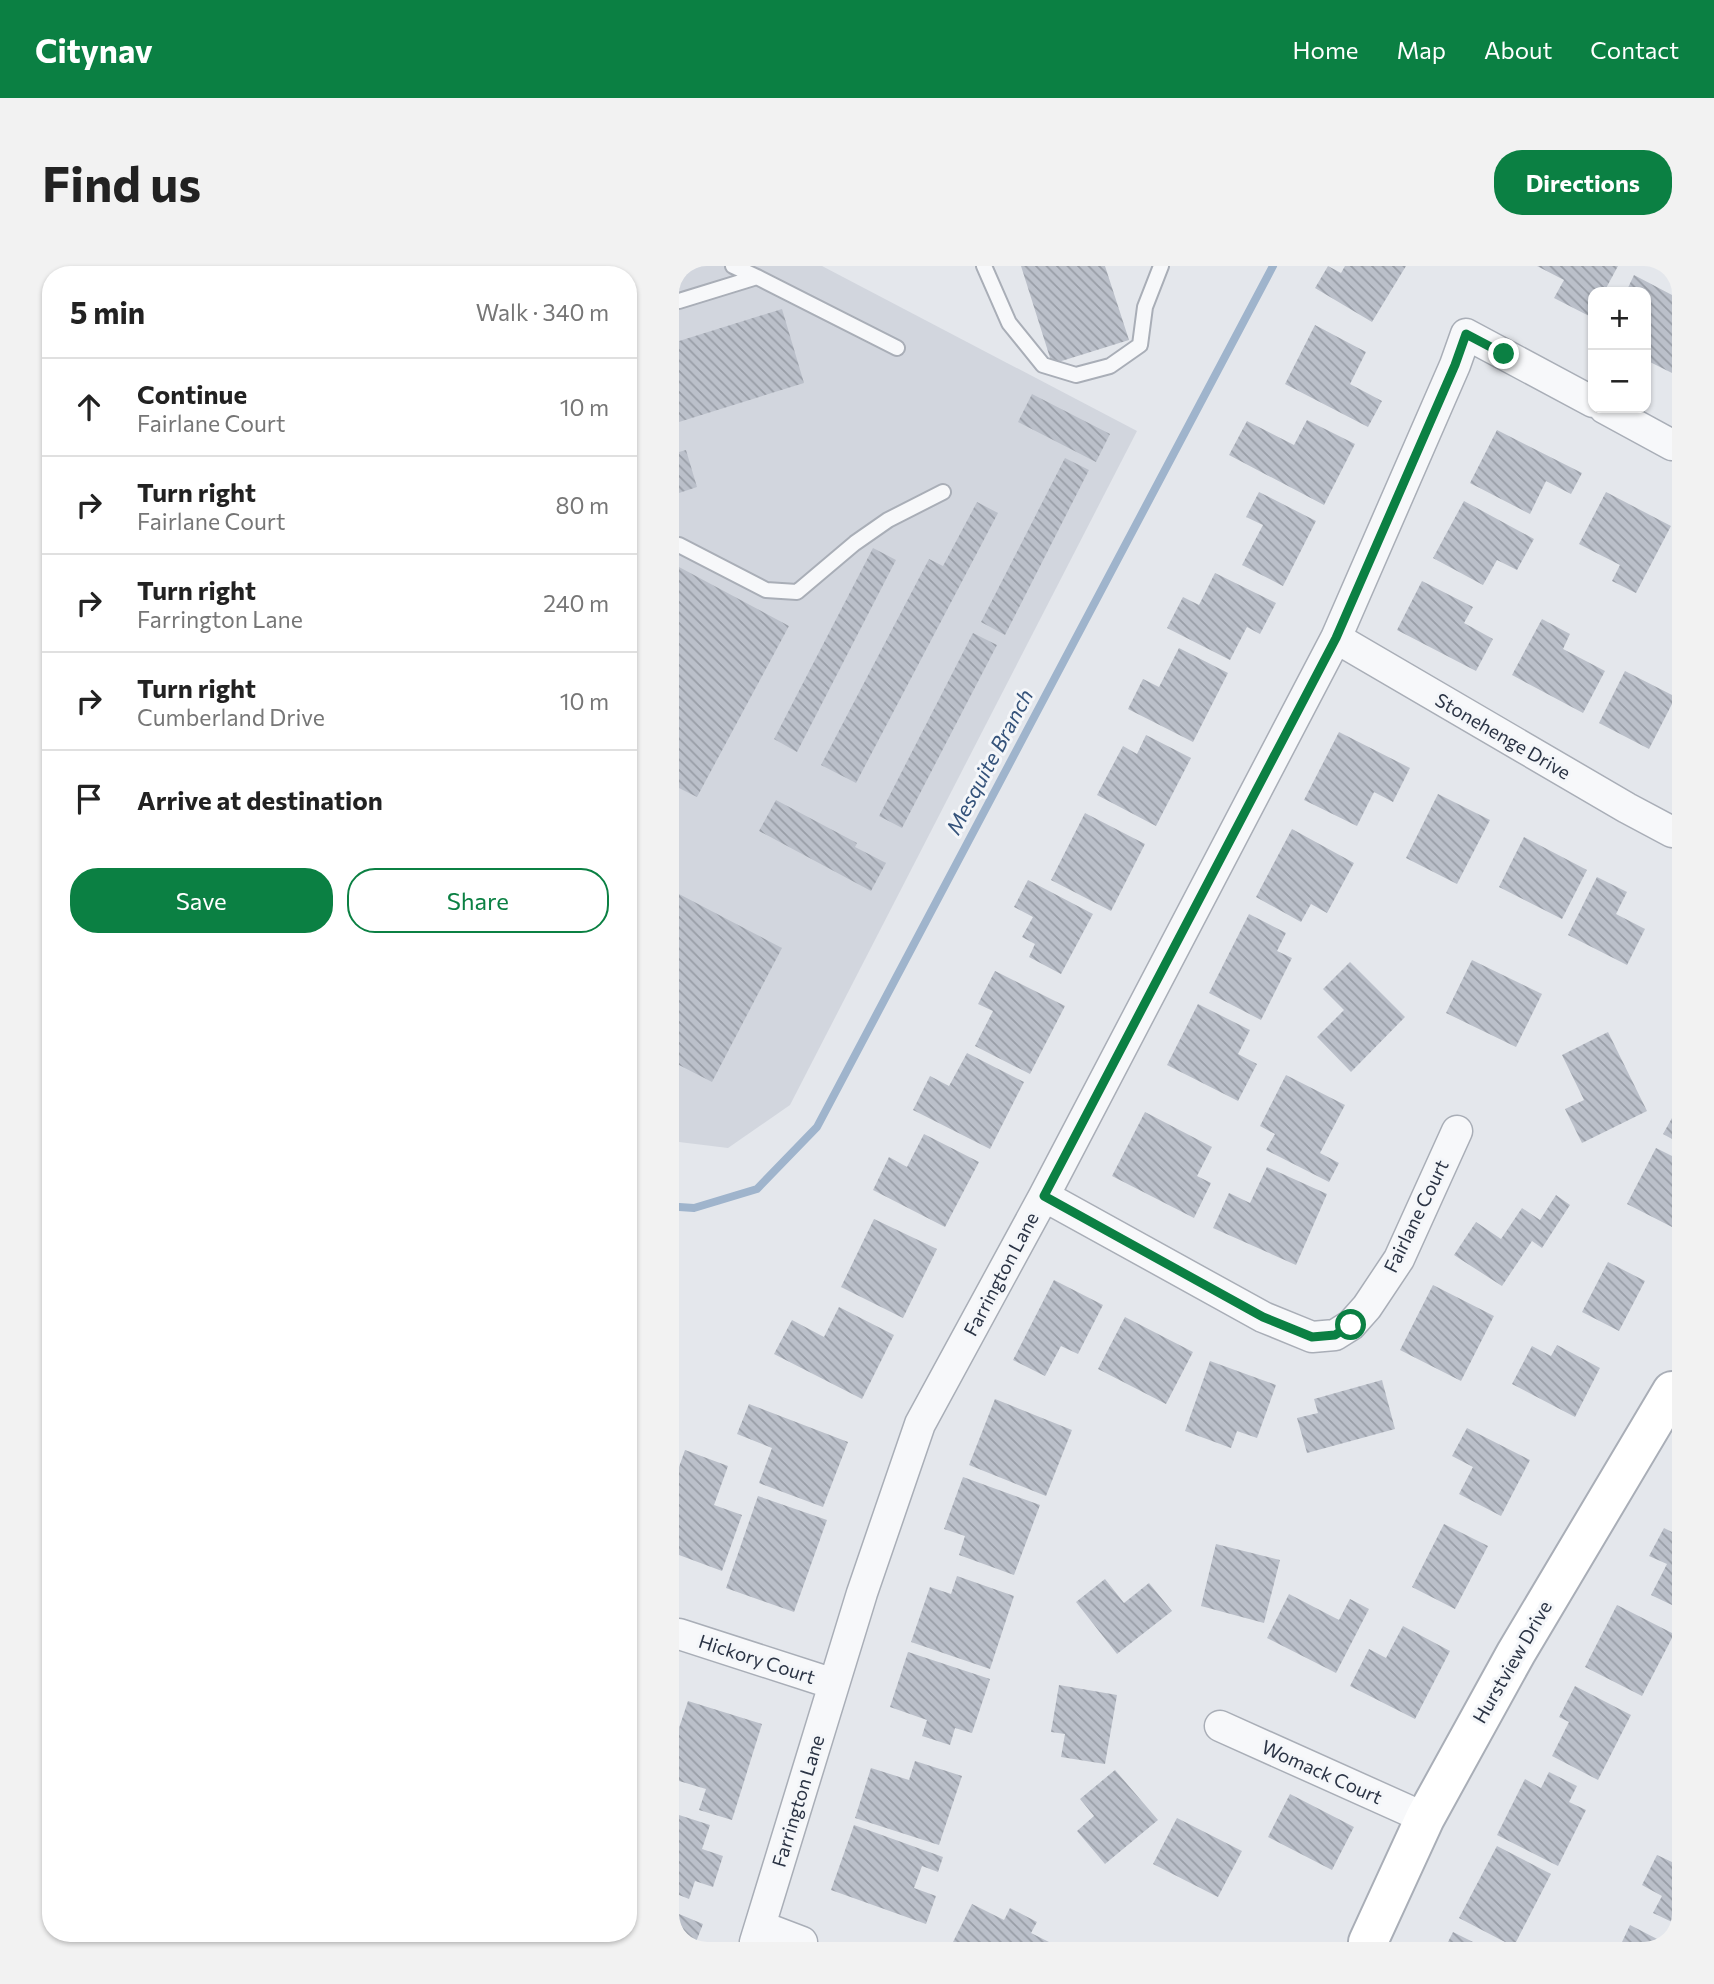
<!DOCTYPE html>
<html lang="en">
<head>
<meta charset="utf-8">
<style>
	:root { --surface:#fff; --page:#f2f2f2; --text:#222; --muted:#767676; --line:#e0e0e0; --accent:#0b8043 }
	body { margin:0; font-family:Commissioner,sans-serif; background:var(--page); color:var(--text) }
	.controls { position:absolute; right:21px; top:21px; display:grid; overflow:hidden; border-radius:14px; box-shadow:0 2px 5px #0004 }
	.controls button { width:63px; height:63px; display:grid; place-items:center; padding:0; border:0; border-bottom:2px solid var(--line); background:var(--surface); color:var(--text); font:35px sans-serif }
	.stop { position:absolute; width:21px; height:21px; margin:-16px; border:5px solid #0b8043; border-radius:50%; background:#fff }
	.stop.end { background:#0b8043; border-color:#fff; box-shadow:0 2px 7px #0008 }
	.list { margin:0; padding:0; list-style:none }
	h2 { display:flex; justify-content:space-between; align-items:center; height:91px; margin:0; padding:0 28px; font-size:30px }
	h2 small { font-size:23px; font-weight:400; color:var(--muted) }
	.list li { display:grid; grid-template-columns:46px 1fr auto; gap:21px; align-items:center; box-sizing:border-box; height:98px; padding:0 28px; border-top:2px solid var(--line) }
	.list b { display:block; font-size:26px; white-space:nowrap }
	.list p { margin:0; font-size:23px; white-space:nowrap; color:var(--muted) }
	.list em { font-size:23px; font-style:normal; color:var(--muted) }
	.actions { display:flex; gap:14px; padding:21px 28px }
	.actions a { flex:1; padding:16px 0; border:2px solid var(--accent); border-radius:28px; text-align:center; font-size:24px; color:var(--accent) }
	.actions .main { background:var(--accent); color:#fff }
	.icon { flex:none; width:38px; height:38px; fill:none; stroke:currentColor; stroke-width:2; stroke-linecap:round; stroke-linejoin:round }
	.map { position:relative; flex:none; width:993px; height:1676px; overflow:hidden; border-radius:28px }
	header { display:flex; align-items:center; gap:42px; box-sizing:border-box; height:98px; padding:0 35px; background:var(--accent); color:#fff }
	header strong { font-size:33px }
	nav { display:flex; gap:38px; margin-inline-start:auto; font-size:24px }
	.intro { display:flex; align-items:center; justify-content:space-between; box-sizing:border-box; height:168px; padding:0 42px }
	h1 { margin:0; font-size:49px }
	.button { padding:18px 32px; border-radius:28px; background:var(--accent); color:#fff; font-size:24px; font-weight:700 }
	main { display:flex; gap:42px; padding:0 42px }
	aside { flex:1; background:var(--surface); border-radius:28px; box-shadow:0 2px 5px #0004 }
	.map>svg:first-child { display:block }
</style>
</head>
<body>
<header>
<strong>Citynav</strong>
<nav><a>Home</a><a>Map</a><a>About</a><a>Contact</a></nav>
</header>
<div class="intro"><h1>Find us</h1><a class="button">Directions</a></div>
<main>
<aside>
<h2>5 min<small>Walk · 340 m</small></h2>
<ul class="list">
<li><svg class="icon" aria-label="ahead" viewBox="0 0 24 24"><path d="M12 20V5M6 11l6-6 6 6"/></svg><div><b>Continue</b><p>Fairlane Court</p></div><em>10 m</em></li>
<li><svg class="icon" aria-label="right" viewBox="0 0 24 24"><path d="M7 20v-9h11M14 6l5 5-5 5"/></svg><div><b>Turn right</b><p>Fairlane Court</p></div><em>80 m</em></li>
<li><svg class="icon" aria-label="right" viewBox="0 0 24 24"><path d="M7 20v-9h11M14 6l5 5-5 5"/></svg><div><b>Turn right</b><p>Farrington Lane</p></div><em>240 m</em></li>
<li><svg class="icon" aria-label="right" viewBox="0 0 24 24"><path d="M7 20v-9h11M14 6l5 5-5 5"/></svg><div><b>Turn right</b><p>Cumberland Drive</p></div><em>10 m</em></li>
<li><svg class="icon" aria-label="arrive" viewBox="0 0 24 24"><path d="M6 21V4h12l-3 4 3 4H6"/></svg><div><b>Arrive at destination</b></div></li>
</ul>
<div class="actions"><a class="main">Save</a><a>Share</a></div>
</aside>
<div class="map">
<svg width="993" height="1676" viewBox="0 0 993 1676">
	<defs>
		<pattern id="building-back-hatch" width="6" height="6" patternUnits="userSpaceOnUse" patternTransform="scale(1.75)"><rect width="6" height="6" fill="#bbc0ca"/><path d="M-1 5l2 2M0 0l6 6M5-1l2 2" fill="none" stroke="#989da6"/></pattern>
	</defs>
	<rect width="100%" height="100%" fill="#e4e7ec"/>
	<path fill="#d2d6de" d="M 0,0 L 143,0 L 458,165 L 111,839 L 49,882 L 0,876 Z"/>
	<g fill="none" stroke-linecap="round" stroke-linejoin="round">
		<path stroke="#9fb4cc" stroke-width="8" d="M 0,941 L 15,942 L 78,923 L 138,861 L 594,0"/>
	</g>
	<path fill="url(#building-back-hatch)" d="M 342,0 L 426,0 L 450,74 L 373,98 Z
		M 649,0 L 662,7 L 666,0 L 727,0 L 693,56 L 636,22 Z
		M 858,0 L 939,0 L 925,26 L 914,26 L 914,48 L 912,51 L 875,32 L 885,14 Z
		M 955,9 L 993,29 L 993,107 L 967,94 L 967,26 L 947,26 Z
		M 103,43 L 125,117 L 0,156 L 0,75 Z
		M 636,59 L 687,86 L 671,118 L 703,135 L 689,161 L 606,118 Z
		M 353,128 L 431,168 L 417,196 L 339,156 Z
		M 628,154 L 676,178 L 645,239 L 550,189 L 568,155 L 615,179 Z
		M 818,164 L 903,207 L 892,228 L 867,215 L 851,248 L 791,217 Z
		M 7,184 L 18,221 L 0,227 L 0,186 Z
		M 386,192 L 410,204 L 326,369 L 302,356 Z
		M 580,226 L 637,255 L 604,320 L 563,299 L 584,259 L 567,251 Z
		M 927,226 L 992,260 L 957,327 L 933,315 L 941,299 L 900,278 Z
		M 785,235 L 855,273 L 838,304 L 818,294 L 804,319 L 754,292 Z
		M 298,236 L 319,247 L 177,517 L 142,499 L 250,293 L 264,300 Z
		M 194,282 L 217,294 L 118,486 L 95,473 Z
		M 0,301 L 110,360 L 18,531 L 0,522 Z
		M 536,307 L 597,337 L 581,368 L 568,361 L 551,394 L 488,362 L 504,331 L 520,339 Z
		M 743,315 L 794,341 L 785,357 L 814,373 L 797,405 L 718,364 Z
		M 863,353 L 891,368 L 884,383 L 926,405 L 904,447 L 833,409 Z
		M 294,367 L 318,379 L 223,562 L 200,550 Z
		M 500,382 L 549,407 L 514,476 L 449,443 L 464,413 L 480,421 Z
		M 946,405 L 993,429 L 993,438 L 970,483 L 920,457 Z
		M 660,466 L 731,502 L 714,536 L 695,526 L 678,560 L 625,534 Z
		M 467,469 L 512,492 L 477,560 L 418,529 L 444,480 L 458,488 Z
		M 759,528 L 811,554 L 778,618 L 727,592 Z
		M 97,534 L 178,577 L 176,581 L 207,597 L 192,625 L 80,565 Z
		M 406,547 L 466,578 L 432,645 L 372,614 Z
		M 613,563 L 675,597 L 648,647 L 632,638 L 622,656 L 577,631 Z
		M 845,571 L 908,604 L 883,653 L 820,621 Z
		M 918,611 L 948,626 L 937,648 L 966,663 L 948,699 L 889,669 Z
		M 349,614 L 414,648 L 382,708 L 350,691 L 356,678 L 343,671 L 354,651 L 335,641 Z
		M 0,628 L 103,682 L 33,816 L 0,799 Z
		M 570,648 L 607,667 L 598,685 L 613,692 L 582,754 L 530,727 Z
		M 793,694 L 863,728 L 837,781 L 767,747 Z
		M 671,696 L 726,751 L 672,806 L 638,771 L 665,744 L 644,723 Z
		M 316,705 L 386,740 L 351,808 L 296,780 L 314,745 L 299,738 Z
		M 519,738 L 571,764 L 559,788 L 578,798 L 559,835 L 488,799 Z
		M 929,766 L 968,845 L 903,877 L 886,843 L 905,834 L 883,789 Z
		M 288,787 L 345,816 L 311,883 L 234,844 L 251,810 L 270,820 Z
		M 607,809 L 666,839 L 641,887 L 660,897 L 650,916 L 587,884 L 596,868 L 581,860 Z
		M 466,846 L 533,881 L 518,910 L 532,917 L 515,952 L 433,910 Z
		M 993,852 L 993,873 L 984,868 Z
		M 245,868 L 300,896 L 266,961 L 194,924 L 210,891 L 228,901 Z
		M 977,882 L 993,890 L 993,961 L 948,938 Z
		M 588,901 L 648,928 L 617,999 L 534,962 L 550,927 L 571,937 Z
		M 877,929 L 891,939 L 863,982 L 853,975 L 823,1020 L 775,989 L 797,956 L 822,973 L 843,942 L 861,954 Z
		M 195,953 L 258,983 L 224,1052 L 162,1021 Z
		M 929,996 L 966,1015 L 940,1065 L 903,1046 Z
		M 375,1014 L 424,1039 L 399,1088 L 382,1080 L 366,1110 L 334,1094 Z
		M 754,1019 L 815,1050 L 782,1115 L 721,1084 Z
		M 160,1041 L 215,1069 L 183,1133 L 95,1088 L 113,1054 L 145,1071 Z
		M 446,1051 L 514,1086 L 487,1138 L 419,1103 Z
		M 878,1079 L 921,1102 L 896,1151 L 833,1118 L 853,1080 L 872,1090 Z
		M 531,1095 L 597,1119 L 578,1172 L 558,1165 L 552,1182 L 506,1165 Z
		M 703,1114 L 716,1163 L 628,1187 L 618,1152 L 639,1147 L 635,1133 Z
		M 316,1133 L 393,1164 L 367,1230 L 290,1199 Z
		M 70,1138 L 169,1176 L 144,1241 L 80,1217 L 93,1182 L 58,1168 Z
		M 788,1162 L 851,1194 L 822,1250 L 780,1228 L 794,1201 L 773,1190 Z
		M 6,1184 L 49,1200 L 35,1239 L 63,1249 L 43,1305 L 0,1289 L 0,1201 Z
		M 284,1211 L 361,1239 L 335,1309 L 280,1289 L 286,1270 L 265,1263 Z
		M 79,1230 L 148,1254 L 115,1346 L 47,1322 Z
		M 765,1258 L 809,1280 L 776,1343 L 733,1321 Z
		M 985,1262 L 993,1266 L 993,1339 L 972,1329 L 988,1298 L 970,1290 Z
		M 537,1278 L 601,1294 L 585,1357 L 522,1340 Z
		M 278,1310 L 335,1330 L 311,1403 L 232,1376 L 251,1321 L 272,1328 Z
		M 426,1313 L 445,1337 L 470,1317 L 493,1345 L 438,1388 L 397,1336 Z
		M 610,1328 L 660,1354 L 671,1333 L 690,1343 L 657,1407 L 588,1372 Z
		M 938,1339 L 993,1367 L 993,1372 L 963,1430 L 906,1401 Z
		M 724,1360 L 771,1385 L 736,1453 L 671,1420 L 690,1383 L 707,1392 Z
		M 229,1386 L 311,1413 L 293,1467 L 276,1462 L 271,1479 L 243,1470 L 248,1454 L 211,1441 Z
		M 380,1419 L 438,1429 L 426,1498 L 382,1491 L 386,1468 L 372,1466 Z
		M 896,1420 L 952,1449 L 919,1514 L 873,1490 L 890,1456 L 880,1451 Z
		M 9,1435 L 83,1458 L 53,1554 L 20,1544 L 27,1523 L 0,1515 L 0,1462 Z
		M 236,1495 L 283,1510 L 260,1579 L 176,1552 L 192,1502 L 230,1514 Z
		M 436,1504 L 479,1554 L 426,1598 L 398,1565 L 415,1550 L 401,1533 Z
		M 870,1506 L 898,1520 L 890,1536 L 907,1544 L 879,1600 L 818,1569 L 846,1513 L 862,1522 Z
		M 611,1528 L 675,1561 L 653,1604 L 589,1571 Z
		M 0,1549 L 31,1559 L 23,1583 L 44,1590 L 34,1621 L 16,1615 L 10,1633 L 0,1629 Z
		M 498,1552 L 563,1585 L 539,1631 L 474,1598 Z
		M 175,1559 L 264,1591 L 259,1606 L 243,1600 L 235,1622 L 257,1630 L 247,1658 L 152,1624 Z
		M 818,1580 L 872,1608 L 837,1676 L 826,1676 L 780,1652 Z
		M 978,1589 L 993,1596 L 993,1656 L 974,1647 L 983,1630 L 963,1619 Z
		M 293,1638 L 325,1654 L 331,1642 L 358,1656 L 352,1667 L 370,1676 L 274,1676 Z
		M 0,1648 L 24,1658 L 17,1676 L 0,1676 Z
		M 951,1659 L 984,1676 L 943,1676 Z
		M 774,1666 L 794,1676 L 769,1676 Z"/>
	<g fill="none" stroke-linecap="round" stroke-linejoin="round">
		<g stroke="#a9aeb7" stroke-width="18">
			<path id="lane" d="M 54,0 L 78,11
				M 305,0 L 330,57 L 364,99 L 397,109 L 431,100 L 461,79 L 466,41 L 482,0
				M 0,35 L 78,11 L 218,82
				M 0,279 L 87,324 L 118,326 L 176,277 L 209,254 L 264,226"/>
		</g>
		<g stroke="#a9aeb7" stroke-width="33">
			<path id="street" d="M 925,142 L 993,179
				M 657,372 L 948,542 L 993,566
				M 365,930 L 584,1051 L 633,1071 L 656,1069 L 672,1059 L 688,1041 L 720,993 L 778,865
				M 0,1368 L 155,1418
				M 541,1460 L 746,1552
				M 81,1660 L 123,1676
				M 76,1676 L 183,1327 L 241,1158 L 365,930 L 657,372 L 776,99 L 787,68 L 914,136"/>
		</g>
		<g stroke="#a9aeb7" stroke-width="42">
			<path id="secondary" d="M 689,1676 L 746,1552 L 837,1387 L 993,1125"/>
		</g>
		<use href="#lane" stroke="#f7f8fa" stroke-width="14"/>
		<use href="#street" stroke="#f7f8fa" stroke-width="30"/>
		<use href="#secondary" stroke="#fff" stroke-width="38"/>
	</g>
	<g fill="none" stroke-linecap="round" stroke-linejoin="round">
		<path stroke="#0b8043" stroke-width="9" d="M 672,1059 L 656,1069 L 633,1071 L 584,1051 L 365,930 L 657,372 L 776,99 L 787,68 L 825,88"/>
	</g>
	<g text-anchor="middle" stroke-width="6" stroke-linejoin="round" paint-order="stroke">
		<g font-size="19" fill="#2b3445" stroke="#f4f6f9">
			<text transform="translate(824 470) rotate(30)" y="7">Stonehenge Drive</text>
			<text transform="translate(737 950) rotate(-64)" y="7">Fairlane Court</text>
			<text transform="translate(322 1008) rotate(-62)" y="7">Farrington Lane</text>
			<text transform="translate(78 1393) rotate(18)" y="7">Hickory Court</text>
			<text transform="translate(833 1396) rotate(-60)" y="7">Hurstview Drive</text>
			<text transform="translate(643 1506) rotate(24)" y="7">Womack Court</text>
			<text transform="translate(119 1535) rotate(-73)" y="7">Farrington Lane</text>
		</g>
		<g font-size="21" font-style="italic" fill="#34527a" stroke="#f4f6f9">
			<text transform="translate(311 496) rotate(-62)" y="7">Mesquite Branch</text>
		</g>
	</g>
</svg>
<div class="controls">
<button>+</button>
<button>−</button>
</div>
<div class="stop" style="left:672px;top:1059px"></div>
<div class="stop end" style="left:825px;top:88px"></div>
</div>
</main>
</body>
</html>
